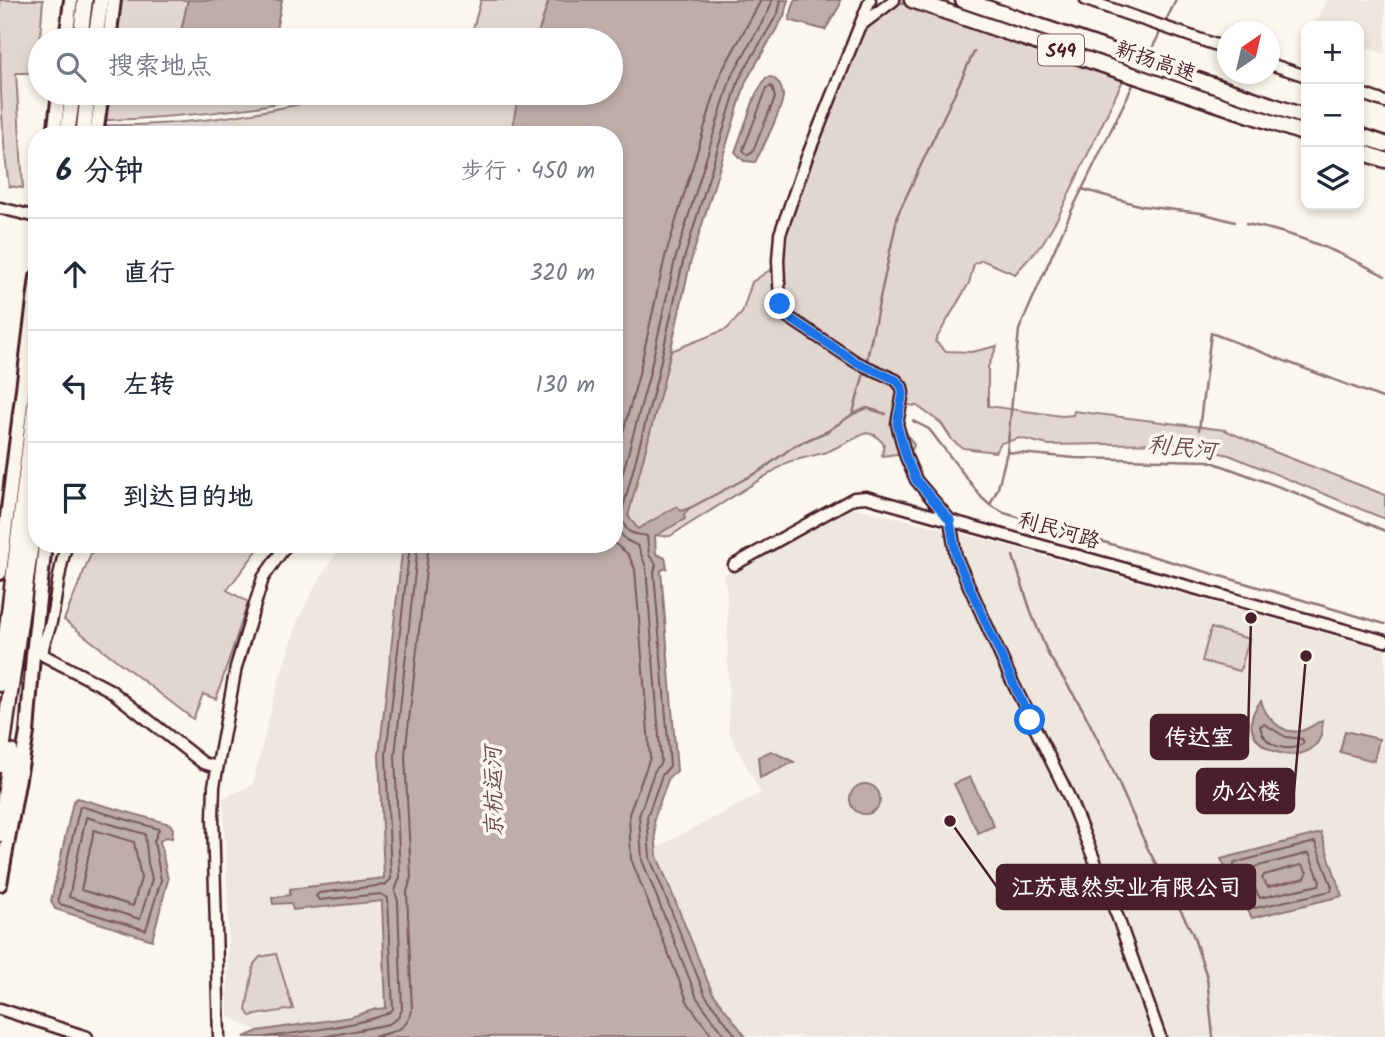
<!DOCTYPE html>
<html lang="zh">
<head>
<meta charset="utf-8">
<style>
	:root { --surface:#fff; --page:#f6f6f7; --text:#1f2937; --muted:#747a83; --line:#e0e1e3 }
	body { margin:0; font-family:Kalam,"LXGW WenKai TC",sans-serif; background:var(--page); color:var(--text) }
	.controls { position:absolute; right:21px; top:21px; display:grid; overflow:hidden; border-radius:14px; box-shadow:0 4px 10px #0003 }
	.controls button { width:63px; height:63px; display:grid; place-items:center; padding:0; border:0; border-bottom:2px solid var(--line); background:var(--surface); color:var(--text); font:35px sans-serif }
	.compass { position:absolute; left:1217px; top:21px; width:63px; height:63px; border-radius:50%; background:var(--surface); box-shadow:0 4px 10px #0003; rotate:34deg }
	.stop { position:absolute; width:21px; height:21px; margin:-16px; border:5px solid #1a73e8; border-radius:50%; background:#fff }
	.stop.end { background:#1a73e8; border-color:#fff; box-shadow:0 2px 7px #0008 }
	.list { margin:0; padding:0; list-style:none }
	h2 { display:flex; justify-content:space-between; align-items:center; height:91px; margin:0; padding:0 28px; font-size:30px }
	h2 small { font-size:23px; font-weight:400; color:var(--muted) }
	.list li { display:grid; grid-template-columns:46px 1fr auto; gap:21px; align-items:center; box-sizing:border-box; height:112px; padding:0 28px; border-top:2px solid var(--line) }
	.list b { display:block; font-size:26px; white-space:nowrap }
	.list em { font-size:23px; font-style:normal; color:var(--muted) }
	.icon { flex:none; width:38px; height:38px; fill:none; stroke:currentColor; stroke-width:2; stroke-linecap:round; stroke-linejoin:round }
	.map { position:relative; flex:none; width:1385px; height:1037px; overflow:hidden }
	.search { position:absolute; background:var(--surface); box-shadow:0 4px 10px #0003; left:28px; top:28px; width:595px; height:77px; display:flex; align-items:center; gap:18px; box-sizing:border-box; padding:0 24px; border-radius:38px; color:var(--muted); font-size:26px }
	.panel { position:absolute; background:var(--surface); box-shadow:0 4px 10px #0003; left:28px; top:126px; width:595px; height:427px; border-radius:28px }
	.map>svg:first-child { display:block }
</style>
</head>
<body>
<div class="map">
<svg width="1385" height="1037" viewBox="0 0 1385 1037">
	<rect width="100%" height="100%" fill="#fbf7ec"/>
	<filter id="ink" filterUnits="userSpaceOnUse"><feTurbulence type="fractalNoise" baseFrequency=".0143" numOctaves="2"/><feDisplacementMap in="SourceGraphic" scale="14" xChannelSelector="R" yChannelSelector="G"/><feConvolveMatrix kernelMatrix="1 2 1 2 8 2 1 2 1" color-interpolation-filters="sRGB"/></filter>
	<g filter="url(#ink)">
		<path fill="#eee7de" d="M 1327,0 L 1385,0 L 1385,54 L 1359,45 L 1359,26 L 1313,26 Z
			M 850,507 L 946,529 L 1385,650 L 1385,1037 L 746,1037 L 712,992 L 654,849 L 761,793 L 729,733 L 727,591 L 723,575 Z
			M 342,544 L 403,544 L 379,755 L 385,878 L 382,901 L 386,1008 L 376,1009 L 351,1017 L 258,1031 L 228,1016 L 228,908 L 223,798 L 253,785 L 274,696 L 298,620 L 315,587 Z"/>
		<path fill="#e2d7d0" stroke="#967b7e" stroke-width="2" d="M 0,0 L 43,0 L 37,73 L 16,73 L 23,188 L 9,186 C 0,127 0,61 0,0 Z
			M 119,0 L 188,0 L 179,40 L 113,40 Z
			M 481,0 L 549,0 L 536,40 L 470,40 Z
			M 888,1 L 899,2 L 1124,78 L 1058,217 L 1042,244 L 1015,274 L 982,260 L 974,264 L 969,283 L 935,341 L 945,351 L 972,352 L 997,346 L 988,367 L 988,406 L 1062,416 L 1073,415 L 1074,411 L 1225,430 L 1267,449 L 1385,495 L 1385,519 L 1229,455 L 1197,448 L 1167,443 L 1048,445 L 1020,438 L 1001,443 L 995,452 L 963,448 L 953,441 L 941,423 L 917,406 L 907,405 L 902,426 L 914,445 L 911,452 L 882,456 L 884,444 L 875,435 L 866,433 L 827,452 L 788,462 L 670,536 C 653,537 633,532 628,514 L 671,351 L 727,329 L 742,313 L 752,282 L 779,264 L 788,205 L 805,149 L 856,23 Z
			M 106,93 L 304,93 C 288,110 133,120 102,120 Z
			M 347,93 L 525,93 L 515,135 L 101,135 L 102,125 C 185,127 268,113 347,93 Z
			M 95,544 L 262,544 L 227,590 L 248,602 L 216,699 L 203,694 L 193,719 L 64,620 Z
			M 1211,628 L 1249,639 L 1240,671 L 1202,661 Z
			M 276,954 L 293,1009 L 250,1016 L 246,1010 L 254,964 L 260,957 Z"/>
		<path fill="#bfadaa" stroke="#907477" stroke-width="2" d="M 188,0 L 282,0 L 274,40 L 179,40 Z
			M 549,0 L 788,0 L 784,16 L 746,81 L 690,264 L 663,384 L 628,516 L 638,529 L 677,506 L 681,511 L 689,508 L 684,515 L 685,519 L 655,536 L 656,554 L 665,558 L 667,568 L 661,570 L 677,771 L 669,777 L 654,819 L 657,856 L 712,992 L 746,1037 L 244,1037 L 258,1031 L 351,1017 L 376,1009 L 386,1008 L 382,901 L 293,910 L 291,903 L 273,904 L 272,898 L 290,895 L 290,889 L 384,878 L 379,755 L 403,544 L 614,544 L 614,135 L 488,135 L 511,132 L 519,93 L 611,93 L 611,40 L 536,40 Z
			M 795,0 L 840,0 L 840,5 L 825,30 L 789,20 Z
			M 771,77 C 778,80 782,87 783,95 C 783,107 762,150 755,162 L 744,161 L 735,152 L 756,94 L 766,78 Z
			M 1261,701 C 1266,718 1282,735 1301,731 C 1308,729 1315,724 1322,720 C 1328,782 1219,751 1261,701 Z
			M 1345,731 L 1379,739 L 1374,761 L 1340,752 Z
			M 771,751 L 794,762 L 760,778 L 758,757 Z
			M 970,777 L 994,826 L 978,833 L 954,784 Z
			M850 799a15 15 0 1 1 30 0a15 15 0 1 1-30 0Z
			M 77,798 L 170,824 L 173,829 L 172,838 L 165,837 L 160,841 L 168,880 L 152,940 L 55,909 L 51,901 L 73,802 Z
			M 1321,833 L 1342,896 L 1252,918 L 1221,859 Z"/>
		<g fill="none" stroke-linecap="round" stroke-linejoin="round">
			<path stroke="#79585e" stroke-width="2" d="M 772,86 L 775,98 L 752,153 L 747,155 L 743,150 L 767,88 Z
				M 614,465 L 638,378 L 665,257 L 721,73 L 761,0
				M 614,505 L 648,380 L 675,260 L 731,77 L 769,10 L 772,0
				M 614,525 L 626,540 L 638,546 L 646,567 L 661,762 L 654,772 L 639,816 L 642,860 L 697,998 L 726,1037
				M 614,543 L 628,554 L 635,569 L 650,758 L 629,814 L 631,859 L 688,1003 L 713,1037
				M 1264,724 L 1286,737 L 1302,739 L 1304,743 C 1287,754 1264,746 1260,726 Z
				M 80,806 L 159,829 L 154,841 L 161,880 L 146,930 L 60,904 L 58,899 Z
				M 86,817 L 145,834 L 148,863 L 152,879 L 140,919 L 69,897 Z
				M 94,830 L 134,842 L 141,878 L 133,906 L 81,890 Z
				M 1315,842 L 1332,887 L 1331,891 L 1255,908 L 1234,867 L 1234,863 Z
				M 1309,853 L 1320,881 L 1319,885 L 1260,898 L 1246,873 L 1247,869 Z
				M 1301,865 L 1304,867 L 1307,873 L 1305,878 L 1268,887 L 1262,879 L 1264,875 Z
				M 266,1037 C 287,1034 383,1023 393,1009 L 388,898 L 381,894 L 319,900 L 316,896 L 319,893 L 385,885 L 391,879 L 386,755 L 410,544
				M 323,1037 L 389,1024 L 398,1018 L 402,1010 L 398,902 L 395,891 L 400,877 L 395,755 L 418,544
				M 374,1037 C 392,1031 407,1032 412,1010 L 407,892 L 411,877 L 405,755 L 429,544
				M 737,1037 L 705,995 L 650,858 L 647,817 L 662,775 L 670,766 L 654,572 L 656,564 L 649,555 L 647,536 C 632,533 627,536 621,516 L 656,382 L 683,262 L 739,79 L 778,13 L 781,0"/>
			<path stroke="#907477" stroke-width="2.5" d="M 1148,57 L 1176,0
				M 1082,189 L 1142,206 L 1201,213 L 1235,222
				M 1246,224 C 1294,232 1342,253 1385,276
				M 867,359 L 898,214 L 974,52
				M 853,413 L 864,373
				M 913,421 L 929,429 L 982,498 L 990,505 L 1004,513 L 1385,624
				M 1199,430 L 1211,333 L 1385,399
				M 1007,452 L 1075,458 L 1209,461 L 1296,493 L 1385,531
				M 990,505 L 998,488 L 1007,452 L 1019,330 L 1071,212 L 1135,81
				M 688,509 L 760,471 L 794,446 L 828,431 L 853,414 L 867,408 L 886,414
				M 1013,556 L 1032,615 L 1048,654 L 1082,708 L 1111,766 L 1147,847 L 1192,932 L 1207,977 L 1213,1037"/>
			<g stroke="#4a1f2b" stroke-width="15">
				<path id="minor" d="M 870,0 L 807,157 L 780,234 L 778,260 L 780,304 L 788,317 L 856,362 L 896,380 L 902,387 L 903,393 L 897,424 L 906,457 L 916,480 L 950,520 L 956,557 L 1011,679 L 1068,795 L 1118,918 L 1160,1037
					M 1086,0 L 1228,49
					M 861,25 L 894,0
					M 1270,64 L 1306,76
					M 1359,93 L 1385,102
					M 0,208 L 37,217
					M 67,544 C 58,570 57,596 51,622 C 49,633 41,645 43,655 L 110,690 L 203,763 L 217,767
					M 734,565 L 854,498 L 866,497 L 1385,641
					M 0,1009 L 87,1037
					M 219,1037 L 213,818 L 214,786 L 236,667 L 263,578 L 287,544"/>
			</g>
			<g stroke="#4a1f2b" stroke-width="18">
				<path id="major" d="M 66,40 L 71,0
					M 109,40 L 114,0
					M 54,135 L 59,93
					M 96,135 L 102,93
					M 0,573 L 37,277
					M 0,884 L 27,733 L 33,655 L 45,544"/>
			</g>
			<g stroke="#4a1f2b" stroke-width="19">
				<path id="highway" d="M 912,0 L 1306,134
					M 963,0 L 1306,117
					M 80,40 L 85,0
					M 95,40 L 101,0
					M 67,135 L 73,93
					M 83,135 L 88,93
					M 1359,135 L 1385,144
					M 1359,151 L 1385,160
					M 0,684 L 37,387
					M 0,765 L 37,502
					M 0,834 L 11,752"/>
			</g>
			<use href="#minor" stroke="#fbf7ec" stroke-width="10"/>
			<use href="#major" stroke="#fbf7ec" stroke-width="12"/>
			<use href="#highway" stroke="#fbf7ec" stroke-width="14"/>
		</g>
	</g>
	<g fill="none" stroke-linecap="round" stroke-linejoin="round" filter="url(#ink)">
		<path stroke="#1a73e8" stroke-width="9" d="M 780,304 L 788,317 L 856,362 L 896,380 L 902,387 L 903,393 L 897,424 L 906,457 L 916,480 L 950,520 L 956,557 L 1030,720"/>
	</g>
	<g text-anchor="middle" stroke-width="7" stroke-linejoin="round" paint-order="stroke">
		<rect fill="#fbf7ec" stroke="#7f6065" stroke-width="2" x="1038" y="34.5" width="46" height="31" rx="5"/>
		<g font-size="19" font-weight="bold" fill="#4a1f2b">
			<text x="1061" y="57">S49</text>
		</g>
		<g font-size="21" fill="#4a1f2b" stroke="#fbf7ec">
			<text transform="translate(1156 61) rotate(19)" y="7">新扬高速</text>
			<text transform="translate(1059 530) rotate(16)" y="7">利民河路</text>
		</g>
		<g font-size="23" font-style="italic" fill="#6d4a51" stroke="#fbf7ec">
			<text transform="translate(1182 447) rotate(6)" y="8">利民河</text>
			<text transform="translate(493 792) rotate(-91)" y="8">京杭运河</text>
		</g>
	</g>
	<path fill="none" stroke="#4a1f2b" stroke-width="2.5" d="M1251 618L1248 737M1306 656L1294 791M950 821L997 887"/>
	<g fill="#4a1f2b" stroke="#fbf7ec" stroke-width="2.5">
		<circle cx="1251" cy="618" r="7"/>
		<circle cx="1306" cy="656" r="7"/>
		<circle cx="950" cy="821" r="7"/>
	</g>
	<g fill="#4a1f2b" stroke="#4a1f2b" stroke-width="2.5">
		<rect x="1151" y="715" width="97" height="44" rx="7"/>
		<rect x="1197" y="769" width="97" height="44" rx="7"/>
		<rect x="997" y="865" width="258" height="44" rx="7"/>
	</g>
	<g font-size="23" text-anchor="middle" font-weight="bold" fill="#fff">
		<text x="1199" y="745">传达室</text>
		<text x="1246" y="799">办公楼</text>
		<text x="1126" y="895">江苏惠然实业有限公司</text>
	</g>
</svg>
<div class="controls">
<button>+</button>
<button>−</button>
<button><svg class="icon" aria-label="layers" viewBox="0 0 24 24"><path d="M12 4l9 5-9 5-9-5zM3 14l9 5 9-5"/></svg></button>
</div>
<svg class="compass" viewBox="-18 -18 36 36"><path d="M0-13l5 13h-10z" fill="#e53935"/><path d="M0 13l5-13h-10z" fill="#747a83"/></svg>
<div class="stop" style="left:1030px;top:720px"></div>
<div class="stop end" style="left:780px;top:304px"></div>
<div class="search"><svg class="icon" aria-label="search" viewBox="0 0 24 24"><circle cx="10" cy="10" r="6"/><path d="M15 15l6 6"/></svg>搜索地点</div>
<section class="panel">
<h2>6 分钟<small>步行 · 450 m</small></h2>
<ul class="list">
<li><svg class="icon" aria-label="ahead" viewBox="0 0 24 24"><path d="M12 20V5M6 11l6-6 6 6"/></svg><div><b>直行</b></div><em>320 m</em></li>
<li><svg class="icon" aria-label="left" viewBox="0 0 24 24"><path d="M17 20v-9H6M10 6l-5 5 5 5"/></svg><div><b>左转</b></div><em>130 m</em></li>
<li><svg class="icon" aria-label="arrive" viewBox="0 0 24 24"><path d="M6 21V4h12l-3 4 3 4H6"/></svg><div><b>到达目的地</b></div></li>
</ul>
</section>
</div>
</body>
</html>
